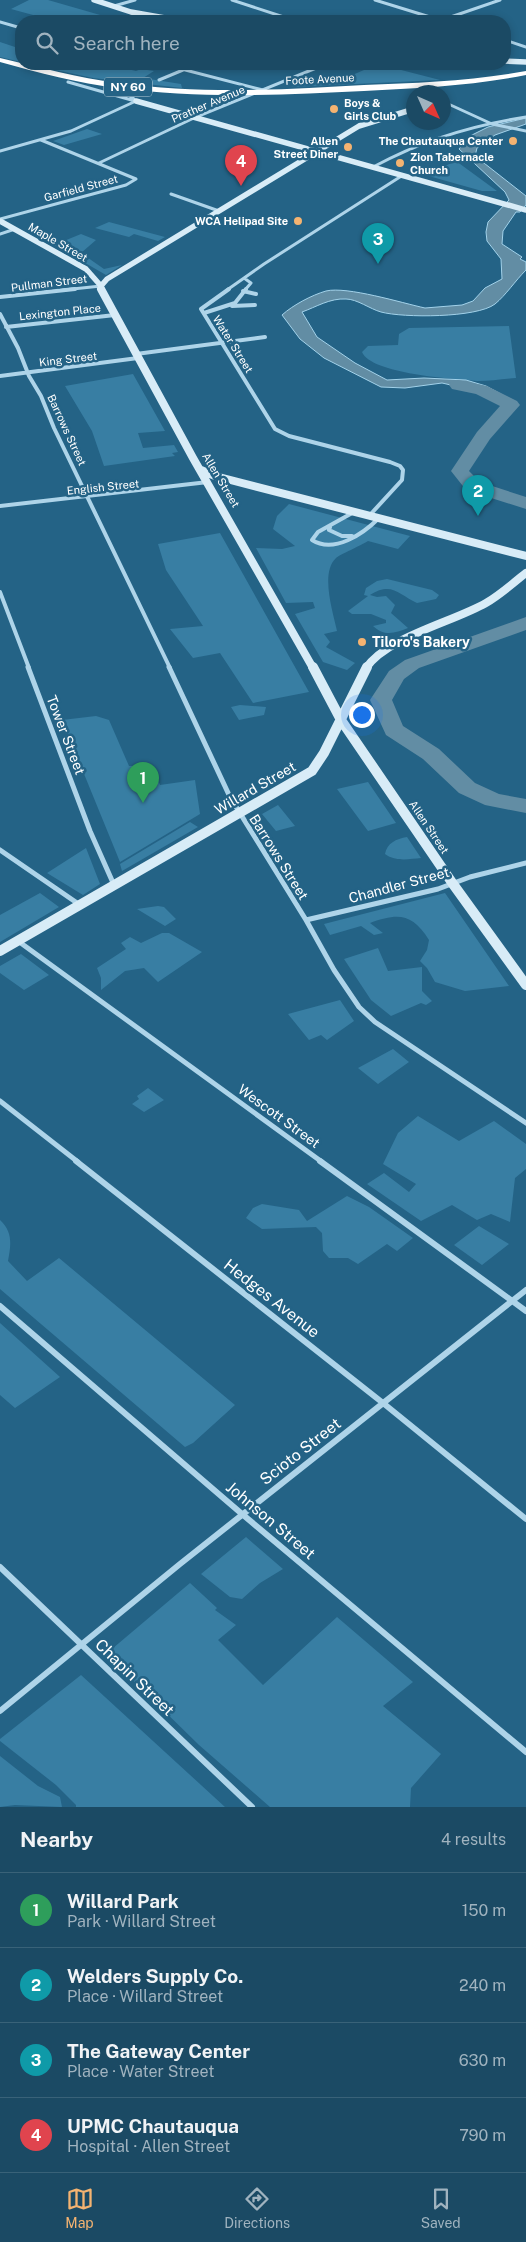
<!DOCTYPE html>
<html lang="en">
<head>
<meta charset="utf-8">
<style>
	:root { --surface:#1b4a64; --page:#24516a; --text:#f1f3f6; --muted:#a0b3bf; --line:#396278; --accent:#f4b371 }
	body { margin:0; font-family:"Public Sans",sans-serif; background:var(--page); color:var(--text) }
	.compass { position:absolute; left:406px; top:85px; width:45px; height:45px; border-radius:50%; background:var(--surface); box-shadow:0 2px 8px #0003; rotate:135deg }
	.you { position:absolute; left:361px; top:714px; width:18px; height:18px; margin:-12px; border:4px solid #fff; border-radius:50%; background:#1a73e8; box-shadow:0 0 0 8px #1a73e833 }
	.badge { display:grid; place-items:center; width:32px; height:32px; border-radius:50%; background:var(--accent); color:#fff; font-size:16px; font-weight:700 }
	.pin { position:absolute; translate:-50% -41px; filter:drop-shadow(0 1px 2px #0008) }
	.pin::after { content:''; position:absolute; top:26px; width:18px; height:15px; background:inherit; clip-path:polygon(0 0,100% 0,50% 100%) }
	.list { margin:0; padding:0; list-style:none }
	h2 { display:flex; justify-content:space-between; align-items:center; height:65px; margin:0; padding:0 20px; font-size:21px }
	h2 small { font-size:16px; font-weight:400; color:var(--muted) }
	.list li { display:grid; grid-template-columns:32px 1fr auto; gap:15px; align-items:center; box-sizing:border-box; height:75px; padding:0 20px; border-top:1px solid var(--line) }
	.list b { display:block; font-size:19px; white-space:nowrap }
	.list p { margin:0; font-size:16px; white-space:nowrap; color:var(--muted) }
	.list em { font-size:16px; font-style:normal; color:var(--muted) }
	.icon { flex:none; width:28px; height:28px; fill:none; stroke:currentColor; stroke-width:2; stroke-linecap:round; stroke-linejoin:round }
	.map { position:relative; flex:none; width:526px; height:1807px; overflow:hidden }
	.search { position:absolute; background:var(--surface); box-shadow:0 2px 8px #0003; left:15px; right:15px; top:15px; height:55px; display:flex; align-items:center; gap:12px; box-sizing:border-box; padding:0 18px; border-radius:20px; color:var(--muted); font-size:19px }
	.sheet { height:365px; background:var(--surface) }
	nav { display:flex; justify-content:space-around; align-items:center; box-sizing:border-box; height:70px; border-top:1px solid var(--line); background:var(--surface); font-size:14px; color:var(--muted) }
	nav a { display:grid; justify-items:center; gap:2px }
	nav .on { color:var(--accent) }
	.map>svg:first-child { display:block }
</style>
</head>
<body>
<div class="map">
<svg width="526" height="1807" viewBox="0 0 526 1807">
	<rect width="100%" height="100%" fill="#246386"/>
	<path fill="#387ea3" d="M 29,0 L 48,0 L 121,21 L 55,21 L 11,9 Z
		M 0,42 L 21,49 L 21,62 L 0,57 Z
		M 28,64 L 107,64 L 136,71 L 141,69 L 154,71 L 143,78 L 181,84 L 182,88 L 93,78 Z
		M 378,64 L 440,80 L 291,87 L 328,75 L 343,79 Z
		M 87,129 L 102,134 L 64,145 L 53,141 Z
		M 456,161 L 497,191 L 482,191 L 425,175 Z
		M 109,222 L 165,237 L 158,241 L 134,234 L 129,237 L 95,228 Z
		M 81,234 L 96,240 L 81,253 L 104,269 L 122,265 L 106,275 L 54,245 Z
		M 509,326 L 516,378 C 503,379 490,381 477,381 C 454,379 371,374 362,352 L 368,346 L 398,345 L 399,334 L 409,328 Z
		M 133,374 L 165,431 L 138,433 L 143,448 L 174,445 L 178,452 L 172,453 L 175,456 L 104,466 L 92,431 L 65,386 Z
		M 289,504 L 410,536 L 398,549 L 368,541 C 360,546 341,554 336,558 C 320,573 333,612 337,631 L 324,634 L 330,642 L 326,647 L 355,663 L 347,670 L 323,662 L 295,614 L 315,608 L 313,602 L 286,603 L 256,548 L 282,549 L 295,546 L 273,529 L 277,516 Z
		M 220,533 L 309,692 L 253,703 L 220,653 L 193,658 L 170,629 L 203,626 L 166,570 L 158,544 Z
		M 387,579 L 432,590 L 439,595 L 436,599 L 417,603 C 399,595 392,581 370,595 L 377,597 L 386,596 L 395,605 L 391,613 L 408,628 C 395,633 385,637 373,626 L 386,623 L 386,620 L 371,614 L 352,614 L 348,611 L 368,596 L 364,595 L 366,588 L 377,581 Z
		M 240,705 L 266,707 L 264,715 L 239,720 L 231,707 Z
		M 96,716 L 109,720 L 129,766 L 151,765 L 160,785 L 195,780 L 200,814 L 120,862 L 62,720 Z
		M 368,782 L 396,823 L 368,831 L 337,789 Z
		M 278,805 L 295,826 L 276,831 L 262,814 Z
		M 190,822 L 198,827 L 122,871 L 120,864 Z
		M 407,837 L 421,858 C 409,859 396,862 385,854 C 387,843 396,839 407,837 Z
		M 86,848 L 100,884 L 83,895 L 47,873 Z
		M 40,893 L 59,907 L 0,942 L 0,915 Z
		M 445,893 L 509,986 L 465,991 L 435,982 L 427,968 L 420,961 L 427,950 L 429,940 C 412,913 398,913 370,923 L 383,933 L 374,935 L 361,926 L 330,935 L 324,924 Z
		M 158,906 L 164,907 L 176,919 L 165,926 L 137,909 Z
		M 162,933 L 169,933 L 202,952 L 158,982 L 144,968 L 125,971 L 101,990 L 101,978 L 97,968 L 126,949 L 121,943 L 130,937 L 141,943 Z
		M 378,948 L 388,971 L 422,967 L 422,991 L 432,1001 L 426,1005 L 421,1003 L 391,1016 L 371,1000 L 344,959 Z
		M 21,954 L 49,975 L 24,990 L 0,973 L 0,966 Z
		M 340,1000 L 354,1021 L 327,1040 L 321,1035 L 309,1040 L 288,1014 Z
		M 393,1049 L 409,1062 L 378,1084 L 358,1068 Z
		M 148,1088 L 164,1100 L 144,1112 L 132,1104 L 139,1099 L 137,1096 Z
		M 418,1116 L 459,1141 L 494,1121 L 526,1144 L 526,1169 L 515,1178 L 510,1222 L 491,1214 L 477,1220 L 452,1205 L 421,1221 L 367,1184 L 384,1173 L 409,1192 L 416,1184 L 383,1164 L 398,1133 Z
		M 347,1196 L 369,1207 L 413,1238 L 397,1251 L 387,1244 L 358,1264 L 348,1258 L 329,1258 L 323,1251 L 322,1233 L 316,1227 L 262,1229 L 246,1218 L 253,1208 L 262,1204 L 299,1210 L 307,1221 Z
		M 0,1220 C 13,1232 11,1245 8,1261 L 27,1281 L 59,1258 L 235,1405 L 193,1443 L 185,1447 L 0,1289 Z
		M 479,1226 L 509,1244 L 482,1265 L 454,1245 Z
		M 0,1323 L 60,1377 L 15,1408 L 0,1395 Z
		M 246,1537 L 283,1569 L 260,1583 L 242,1599 L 230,1597 L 201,1574 Z
		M 190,1583 L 217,1608 L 215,1610 L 236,1625 L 218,1640 L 263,1685 L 337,1617 L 413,1682 L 383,1706 L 441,1754 L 411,1788 L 410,1807 L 270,1807 L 199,1745 L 106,1654 Z
		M 81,1675 L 225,1807 L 76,1807 L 76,1805 L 56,1785 L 0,1741 L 0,1739 Z
		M 0,1756 L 38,1786 L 60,1797 L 62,1807 L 15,1805 L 0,1807 Z"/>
	<path fill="#628da4" stroke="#a2d2ea" d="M 526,118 L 526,124 L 495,135 L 477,148 L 475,156 L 526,196 L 526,205 L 520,212 L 516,212 L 503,231 L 502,244 L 522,257 L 520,259 L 526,262 L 526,270 C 515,281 506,295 495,304 C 477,318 403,318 381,312 C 370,309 357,299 346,299 C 330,298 316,307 302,312 L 317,337 L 355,363 L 387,380 L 424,378 L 466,380 L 486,386 L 508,398 L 442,383 L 405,388 L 381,387 L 324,358 L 300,339 L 282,315 C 293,305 312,295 326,291 C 347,286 402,303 425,308 L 462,305 L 473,301 L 485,288 L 502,279 L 501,259 L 487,241 L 486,232 L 488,222 L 509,200 L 505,192 L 459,149 L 470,136 L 488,127 Z"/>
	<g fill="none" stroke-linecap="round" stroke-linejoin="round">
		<path fill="#628da4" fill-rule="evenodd" d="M 458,380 L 487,386 L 517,401 L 520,405 L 490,439 L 469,471 L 480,482 L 526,497 L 526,509 L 466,490 L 451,471 L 477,432 L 500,406 L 476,394 L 452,389 L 449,385 L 452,381 Z
			M 526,617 L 526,630 L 419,668 L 404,679 L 392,700 L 403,726 L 439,749 L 475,783 L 499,794 L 526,799 L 526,813 L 485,805 L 459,793 L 423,759 L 386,735 L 370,700 L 389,671 L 405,660 Z"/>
		<path stroke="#aed4e9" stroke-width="3" d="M 232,0 L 296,21
			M 375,0 L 443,21
			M 114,6 L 135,0
			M 439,21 L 500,0
			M 0,22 L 21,28
			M 505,40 L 526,47
			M 162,64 L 263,90
			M 159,80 L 183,70
			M 68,82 L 135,101
			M 115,85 L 134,99
			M 444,102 L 492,124 L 526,131
			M 0,151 L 71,131 L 136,101
			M 99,163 L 196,117 L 326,64
			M 375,166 C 423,140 473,125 526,117
			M 171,194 L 219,211
			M 0,219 L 126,185 L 136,179 L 41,140
			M 0,234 L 15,229
			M 244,278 L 251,283 L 245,290
			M 63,290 L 101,286
			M 227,290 L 264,264 L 403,175"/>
		<path stroke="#aed4e9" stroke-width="4" d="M 229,289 L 201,309 L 275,429 L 289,436 L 390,462 L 400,466 L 403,470 L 402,480 L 369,516
			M 243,291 L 256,294
			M 0,297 L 75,289
			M 232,306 L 255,305
			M 204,313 L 235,303 L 246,289
			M 0,314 L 18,348 L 29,376 L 41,396 L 54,428 L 170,668
			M 6,327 L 115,315
			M 136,354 L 265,337
			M 0,376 L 138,358
			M 0,506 L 208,482
			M 354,512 L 318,532 L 312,540 C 334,554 363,534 379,518
			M 330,527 L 329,530 L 342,536 L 352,536
			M 0,592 L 29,668"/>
		<path stroke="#aed4e9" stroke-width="5" d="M 28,667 L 90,831 L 114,885
			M 169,667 L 230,797 L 306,920 L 334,970 L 359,1007 L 375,1022 L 526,1123
			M 0,850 L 80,905
			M 306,920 L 438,889 L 470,877 L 526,863
			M 18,941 L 322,1162
			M 0,1101 L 78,1162"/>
		<path stroke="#aed4e9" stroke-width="6" d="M 76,1161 L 383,1403 L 526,1519
			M 320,1161 L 526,1311
			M 0,1306 L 242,1514 L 526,1752
			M 0,1567 L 252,1807
			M 0,1711 L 180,1564 L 526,1290"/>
		<path stroke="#d8ecf7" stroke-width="5.5" d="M 94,0 L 131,12 L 182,21
			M 505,61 L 526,62
			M 432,85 L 435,92
			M 136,101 L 526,210
			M 0,221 L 86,269 L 101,286
			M 102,290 L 101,286 L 107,279 L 359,126 L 414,109"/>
		<path stroke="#d8ecf7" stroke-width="8" d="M 101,289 L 193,458 L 313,668
			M 201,470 L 215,476 L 526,556
			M 366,668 C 387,637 453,622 486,603 C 500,595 513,583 526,573"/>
		<path stroke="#d8ecf7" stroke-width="10" d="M 313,667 L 341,720 L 453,884 L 526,985
			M 0,951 L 312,771 L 324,753 L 367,667"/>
		<path fill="#fff" fill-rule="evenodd" d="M 0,58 C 39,67 78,78 118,83 C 199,94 282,90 364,85 C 418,83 472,81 526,71 L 526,75 C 472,86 418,88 364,91 C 282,95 200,99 118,88 C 78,83 39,73 0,62 Z"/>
	</g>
	<g fill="#f4b371" stroke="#246386" stroke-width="2">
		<circle cx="334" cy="109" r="5"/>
		<circle cx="513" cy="141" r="5"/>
		<circle cx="348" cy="147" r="5"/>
		<circle cx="400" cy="163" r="5"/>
		<circle cx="298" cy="221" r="5"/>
		<circle cx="362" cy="642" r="5"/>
	</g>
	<g text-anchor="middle" stroke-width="5" stroke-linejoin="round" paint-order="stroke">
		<g font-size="11" fill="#fff" stroke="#246386">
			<text transform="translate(320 79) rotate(-3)" y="4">Foote Avenue</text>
			<text transform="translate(208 104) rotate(-23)" y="4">Prather Avenue</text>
			<text transform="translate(81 188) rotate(-15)" y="4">Garfield Street</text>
			<text transform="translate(58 242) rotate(30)" y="4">Maple Street</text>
			<text transform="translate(49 283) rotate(-7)" y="4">Pullman Street</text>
			<text transform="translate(60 312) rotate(-6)" y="4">Lexington Place</text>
			<text transform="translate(233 344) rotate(58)" y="4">Water Street</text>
			<text transform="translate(68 359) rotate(-7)" y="4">King Street</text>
			<text transform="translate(67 430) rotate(65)" y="4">Barrows Street</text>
			<text transform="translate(221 480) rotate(59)" y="4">Allen Street</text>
			<text transform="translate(103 487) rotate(-6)" y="4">English Street</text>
			<text transform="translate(429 827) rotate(56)" y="4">Allen Street</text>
		</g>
		<g font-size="11" font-weight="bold" fill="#fff" stroke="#246386" text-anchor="end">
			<text x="344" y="107" text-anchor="start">Boys &amp;<tspan x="344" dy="13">Girls Club</tspan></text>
			<text x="338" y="145">Allen<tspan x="338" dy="13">Street Diner</tspan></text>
			<text x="503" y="145">The Chautauqua Center</text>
			<text x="410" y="161" text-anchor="start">Zion Tabernacle<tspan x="410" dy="13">Church</tspan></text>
			<text x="288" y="225">WCA Helipad Site</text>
		</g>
		<rect fill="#246386" stroke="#bdd0db" stroke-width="1" x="104" y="77.5" width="48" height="19" rx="4"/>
		<g font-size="12" font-weight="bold" fill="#fff">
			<text x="128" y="91">NY 60</text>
		</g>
		<g font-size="14" font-weight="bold" fill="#fff" stroke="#246386" text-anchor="start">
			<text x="372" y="647">Tiloro's Bakery</text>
		</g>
		<g font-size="14" fill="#fff" stroke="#246386">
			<text transform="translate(66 735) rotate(69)" y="5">Tower Street</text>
			<text transform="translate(255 788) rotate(-30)" y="5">Willard Street</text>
			<text transform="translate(279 857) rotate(58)" y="5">Barrows Street</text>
			<text transform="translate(399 885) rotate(-15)" y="5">Chandler Street</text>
			<text transform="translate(279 1116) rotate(36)" y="5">Wescott Street</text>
		</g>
		<g font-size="16" fill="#fff" stroke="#246386">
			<text transform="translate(272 1298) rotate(38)" y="6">Hedges Avenue</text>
			<text transform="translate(300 1451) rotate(-38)" y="6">Scioto Street</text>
			<text transform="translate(271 1520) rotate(40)" y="6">Johnson Street</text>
			<text transform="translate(135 1677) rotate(44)" y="6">Chapin Street</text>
		</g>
	</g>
</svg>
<svg class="compass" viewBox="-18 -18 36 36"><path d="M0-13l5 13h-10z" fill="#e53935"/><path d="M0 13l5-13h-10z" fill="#a0b3bf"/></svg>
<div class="you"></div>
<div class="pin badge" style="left:143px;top:803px;background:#2e9e5b">1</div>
<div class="pin badge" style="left:478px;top:516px;background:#0f9aa8">2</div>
<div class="pin badge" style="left:378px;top:264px;background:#0f9aa8">3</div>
<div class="pin badge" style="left:241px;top:186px;background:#e0444e">4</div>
<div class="search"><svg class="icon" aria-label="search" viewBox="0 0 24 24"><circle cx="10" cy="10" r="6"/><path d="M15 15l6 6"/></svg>Search here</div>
</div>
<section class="sheet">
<h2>Nearby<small>4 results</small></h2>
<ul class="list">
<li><span class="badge" style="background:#2e9e5b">1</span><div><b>Willard Park</b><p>Park · Willard Street</p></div><em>150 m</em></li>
<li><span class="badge" style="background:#0f9aa8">2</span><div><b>Welders Supply Co.</b><p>Place · Willard Street</p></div><em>240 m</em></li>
<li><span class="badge" style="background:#0f9aa8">3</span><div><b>The Gateway Center</b><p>Place · Water Street</p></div><em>630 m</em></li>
<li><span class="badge" style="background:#e0444e">4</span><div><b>UPMC Chautauqua</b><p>Hospital · Allen Street</p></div><em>790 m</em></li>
</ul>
</section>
<nav>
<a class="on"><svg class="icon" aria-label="map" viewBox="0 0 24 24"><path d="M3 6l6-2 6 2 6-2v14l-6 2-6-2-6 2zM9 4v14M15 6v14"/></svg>Map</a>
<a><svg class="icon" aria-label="directions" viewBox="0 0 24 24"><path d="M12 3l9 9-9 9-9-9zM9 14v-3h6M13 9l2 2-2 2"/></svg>Directions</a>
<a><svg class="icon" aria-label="saved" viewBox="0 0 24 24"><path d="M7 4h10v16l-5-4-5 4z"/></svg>Saved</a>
</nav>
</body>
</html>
